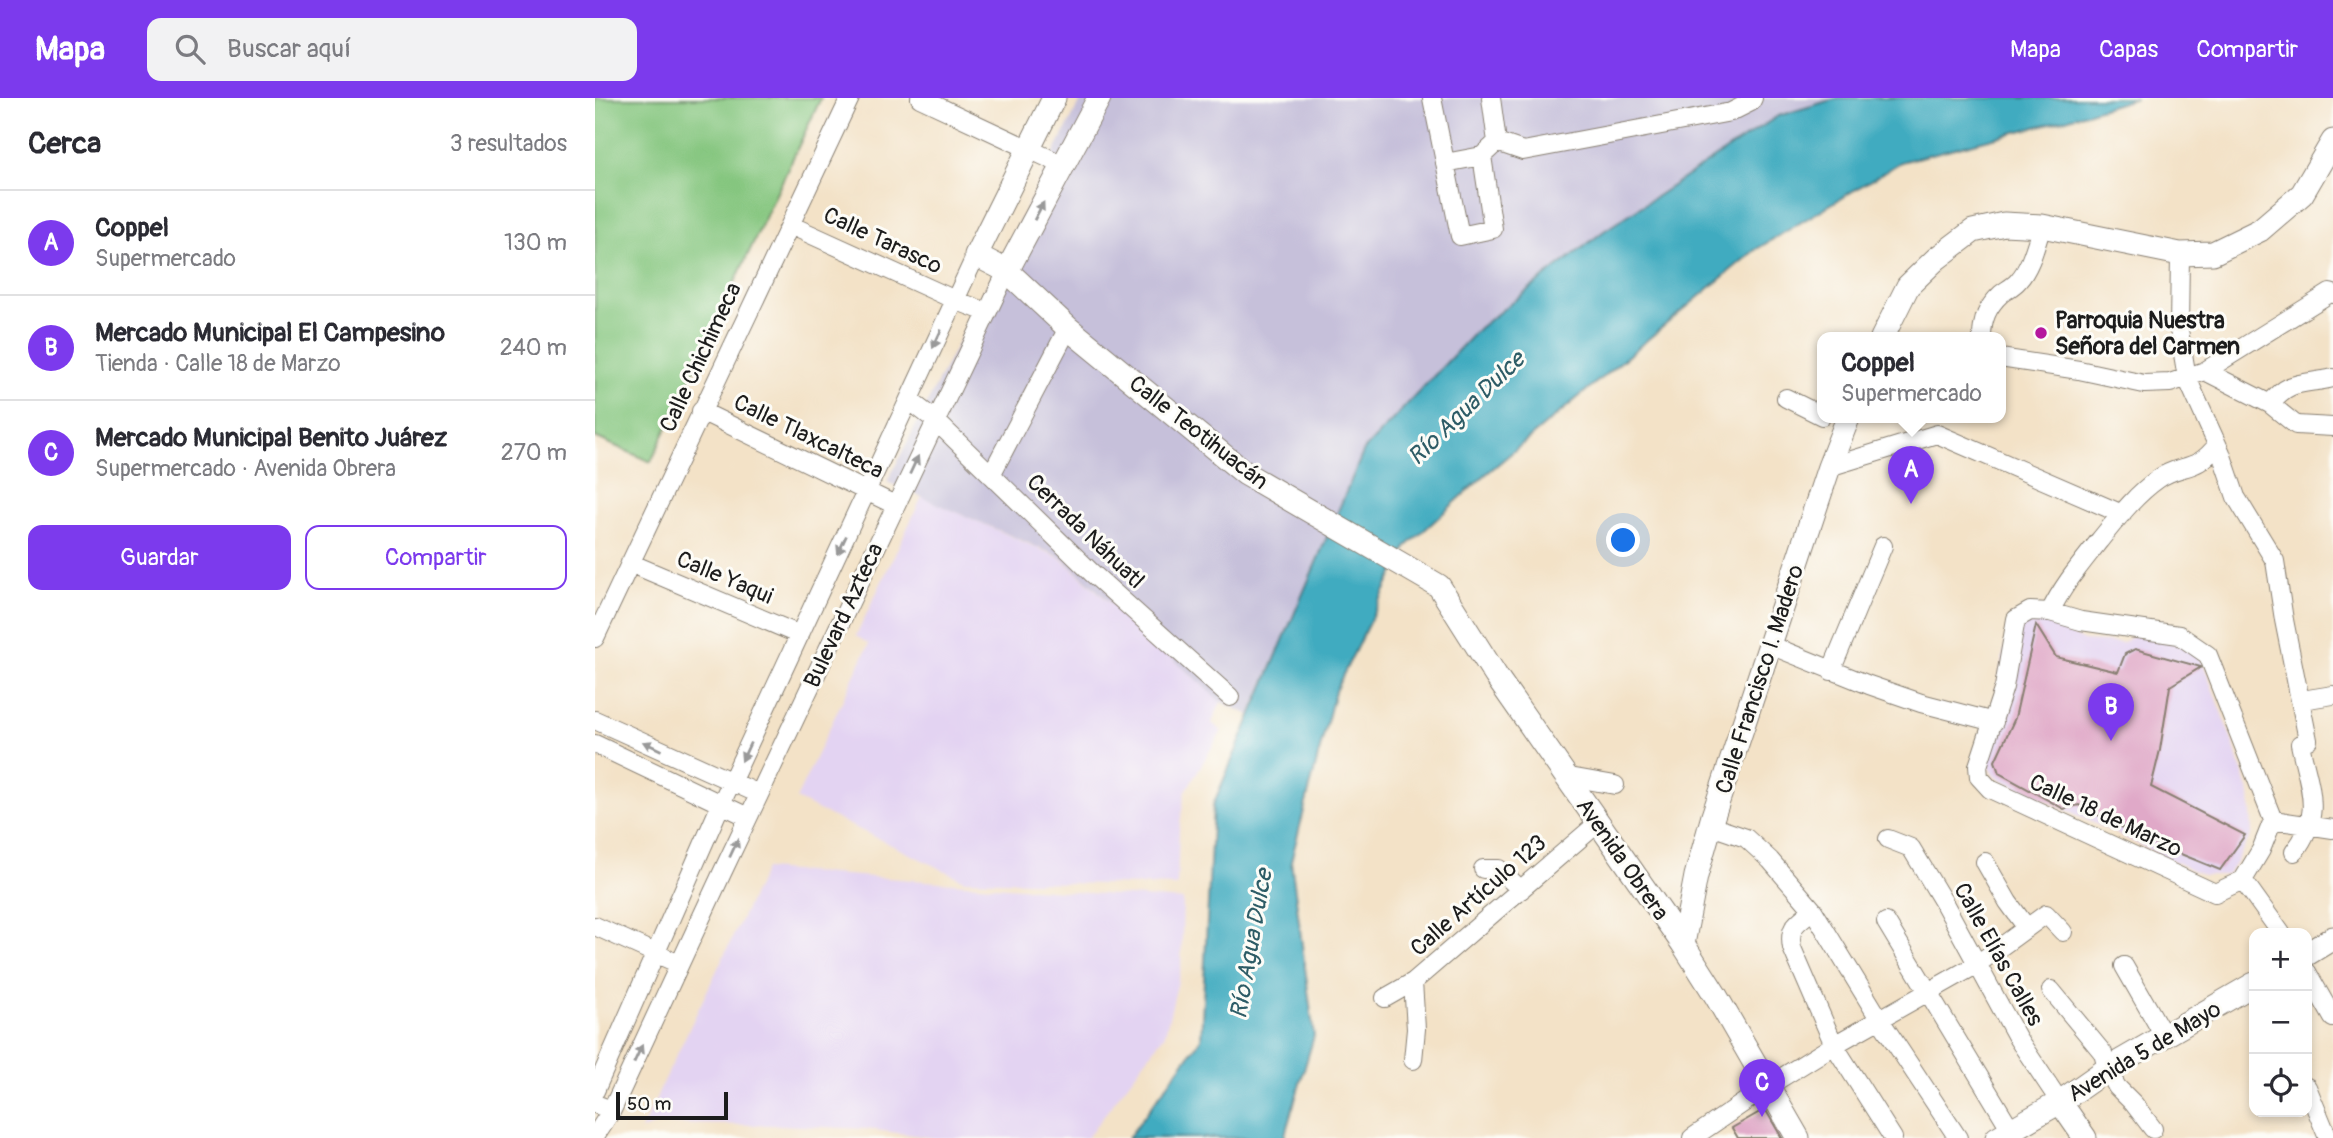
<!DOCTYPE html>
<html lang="es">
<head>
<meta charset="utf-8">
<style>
	:root { --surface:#fff; --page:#f2f2f3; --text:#2b2b33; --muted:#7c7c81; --line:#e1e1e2; --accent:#7c3aed }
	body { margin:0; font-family:Pangolin,sans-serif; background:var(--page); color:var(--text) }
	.controls { position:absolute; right:21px; bottom:21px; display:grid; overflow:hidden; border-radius:14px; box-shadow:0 4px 10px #0003 }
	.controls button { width:63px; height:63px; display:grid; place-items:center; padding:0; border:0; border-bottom:2px solid var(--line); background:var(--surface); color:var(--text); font:35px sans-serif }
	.scale { position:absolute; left:21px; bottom:18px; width:112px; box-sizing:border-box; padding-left:7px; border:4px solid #1c1c1c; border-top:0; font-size:19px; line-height:24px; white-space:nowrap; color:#1c1c1c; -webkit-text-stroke:5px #fdfcf7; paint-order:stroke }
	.you { position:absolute; left:1029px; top:443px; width:24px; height:24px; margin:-18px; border:5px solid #fff; border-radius:50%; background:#1a73e8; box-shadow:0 0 0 10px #1a73e833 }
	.badge { display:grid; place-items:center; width:46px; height:46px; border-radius:50%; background:var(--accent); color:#fff; font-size:23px; font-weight:700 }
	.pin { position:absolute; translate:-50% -58px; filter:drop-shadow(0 2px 4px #0008) }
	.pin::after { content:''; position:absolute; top:37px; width:24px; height:21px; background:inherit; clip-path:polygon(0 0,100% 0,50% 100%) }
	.popup { position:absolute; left:1222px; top:234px; width:189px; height:91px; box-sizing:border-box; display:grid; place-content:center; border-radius:14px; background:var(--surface); filter:drop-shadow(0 2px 5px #0005); font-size:23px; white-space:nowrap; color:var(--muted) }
	.popup b { font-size:26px; color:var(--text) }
	.popup::after { content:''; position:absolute; left:50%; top:100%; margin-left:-14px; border:14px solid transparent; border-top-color:var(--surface) }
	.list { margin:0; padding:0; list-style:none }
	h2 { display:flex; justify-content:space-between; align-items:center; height:91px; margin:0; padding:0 28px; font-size:30px }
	h2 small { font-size:23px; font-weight:400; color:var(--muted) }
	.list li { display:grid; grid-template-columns:46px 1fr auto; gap:21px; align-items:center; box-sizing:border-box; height:105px; padding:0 28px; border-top:2px solid var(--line) }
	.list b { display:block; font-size:26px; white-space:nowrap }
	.list p { margin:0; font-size:23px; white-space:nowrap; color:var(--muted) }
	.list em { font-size:23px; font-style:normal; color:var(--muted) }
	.actions { display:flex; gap:14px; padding:21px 28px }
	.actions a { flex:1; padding:16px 0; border:2px solid var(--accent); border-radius:14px; text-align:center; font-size:24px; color:var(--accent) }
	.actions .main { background:var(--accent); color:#fff }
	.icon { flex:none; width:38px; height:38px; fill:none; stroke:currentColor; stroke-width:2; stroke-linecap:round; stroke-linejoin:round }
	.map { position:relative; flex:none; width:1738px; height:1040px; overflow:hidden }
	header { display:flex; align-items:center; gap:42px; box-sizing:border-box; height:98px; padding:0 35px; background:var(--accent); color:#fff }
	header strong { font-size:33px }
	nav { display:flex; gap:38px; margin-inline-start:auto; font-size:24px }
	.search { width:490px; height:63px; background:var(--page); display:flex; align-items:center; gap:18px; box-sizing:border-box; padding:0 24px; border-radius:14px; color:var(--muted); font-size:26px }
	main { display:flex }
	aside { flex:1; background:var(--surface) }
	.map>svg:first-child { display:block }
</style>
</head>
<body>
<header>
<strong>Mapa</strong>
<div class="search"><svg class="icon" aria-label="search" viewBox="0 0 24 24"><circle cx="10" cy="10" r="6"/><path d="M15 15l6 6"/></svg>Buscar aquí</div>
<nav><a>Mapa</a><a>Capas</a><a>Compartir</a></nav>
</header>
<main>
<aside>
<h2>Cerca<small>3 resultados</small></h2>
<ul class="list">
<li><span class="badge">A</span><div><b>Coppel</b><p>Supermercado</p></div><em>130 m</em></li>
<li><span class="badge">B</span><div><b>Mercado Municipal El Campesino</b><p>Tienda · Calle 18 de Marzo</p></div><em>240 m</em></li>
<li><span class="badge">C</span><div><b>Mercado Municipal Benito Juárez</b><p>Supermercado · Avenida Obrera</p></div><em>270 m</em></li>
</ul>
<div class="actions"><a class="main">Guardar</a><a>Compartir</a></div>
</aside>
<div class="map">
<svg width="1738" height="1040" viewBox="0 0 1738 1040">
	<rect width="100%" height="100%" fill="#fdfcf7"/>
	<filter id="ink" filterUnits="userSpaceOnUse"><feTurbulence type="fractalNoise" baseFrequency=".0143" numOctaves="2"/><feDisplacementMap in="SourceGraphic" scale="14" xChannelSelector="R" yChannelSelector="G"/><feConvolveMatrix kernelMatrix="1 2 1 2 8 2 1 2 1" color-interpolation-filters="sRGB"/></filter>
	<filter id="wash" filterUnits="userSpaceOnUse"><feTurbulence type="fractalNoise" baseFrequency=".00686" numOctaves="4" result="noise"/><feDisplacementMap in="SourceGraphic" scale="28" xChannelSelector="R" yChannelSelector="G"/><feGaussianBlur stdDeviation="1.57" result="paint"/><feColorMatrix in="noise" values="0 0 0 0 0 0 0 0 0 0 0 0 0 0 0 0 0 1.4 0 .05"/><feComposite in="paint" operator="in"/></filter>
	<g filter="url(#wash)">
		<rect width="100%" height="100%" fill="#f3e2c7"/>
		<path fill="#e3d3f2" d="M 327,399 L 465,460 L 626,604 L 617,625 L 627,633 L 590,694 L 584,732 L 582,788 L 369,782 L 201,701 L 274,546 L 261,538 Z
			M 1448,517 L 1466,532 L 1489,543 L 1528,545 L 1543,534 L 1597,550 L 1609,568 L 1635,637 L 1655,697 L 1657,736 L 1633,777 L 1608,777 L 1401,679 L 1389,661 L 1414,525 Z
			M 170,771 L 588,802 L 586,871 L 570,936 L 492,1040 L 340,1040 L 273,1031 L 184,1027 L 64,1026 L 46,1032 Z"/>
		<path fill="#c6c0da" d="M 487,0 L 1243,0 L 1183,18 L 769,352 L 655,617 L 626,604 L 465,459 L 292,384 Z"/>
		<path fill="#85c67f" stroke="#50714e" stroke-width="2" d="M 0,0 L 226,0 L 56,364 L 0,339 Z"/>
		<path fill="#41abc0" stroke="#2e646e" stroke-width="2" d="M 1243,0 L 1541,0 L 1471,21 L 1306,64 L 1160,152 L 890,377 L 812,448 L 740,593 L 696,763 L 719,938 L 689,1040 L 533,1040 L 606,941 L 618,707 L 769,352 L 884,230 L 1009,133 L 1183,18 Z"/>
		<g id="blocks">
			<path fill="#e0a9c8" d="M 1441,527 L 1461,559 L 1523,574 L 1530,556 L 1540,551 L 1606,569 L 1575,588 L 1565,652 L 1556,689 L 1650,737 L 1625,772 L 1549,741 L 1484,707 L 1469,711 L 1404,675 L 1400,663 L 1420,620 Z
				M 1170,1011 L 1187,1040 L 1143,1040 L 1137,1030 Z"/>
		</g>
	</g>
	<g filter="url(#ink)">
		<use href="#blocks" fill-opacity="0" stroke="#887f72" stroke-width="2"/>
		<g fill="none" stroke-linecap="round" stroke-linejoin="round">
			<g stroke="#887f72" stroke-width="20">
				<path id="street" d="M 325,0 L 468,67
					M 837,0 L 865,138 L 898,131 L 887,58 L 902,44 L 896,0
					M 902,44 L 928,53 L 1136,14 L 1156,4 L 1158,0
					M 850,65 L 887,58
					M 195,127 L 360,202 L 391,214
					M 1585,156 L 1584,232 L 1592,280 L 1626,355 L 1641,399 L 1680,463 L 1689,522 L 1713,642 L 1705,646 C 1714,689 1729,716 1699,754
					M 1387,240 C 1387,222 1392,209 1406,196 C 1411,192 1419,188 1423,183 C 1436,169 1441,146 1447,128
					M 1405,260 L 1484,272 L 1549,286 L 1575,285 L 1610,273 L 1735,195 L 1738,196
					M 1610,273 L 1675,306 L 1701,327 L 1738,329
					M 1191,300 L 1227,318
					M 314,302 L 340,322 L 497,475 L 635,599
					M 1675,306 C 1695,280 1710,287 1738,280
					M 106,313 L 300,407
					M 1234,369 L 1342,336 L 1527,416
					M 396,377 L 473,230
					M 35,465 L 205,537
					M 1435,513 L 1455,514 L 1486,523 L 1584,537 L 1613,557 L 1678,722 L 1666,752 L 1648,782 L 1620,795 L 1395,691 L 1384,679 L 1383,668 L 1409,589 L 1421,521 Z
					M 1455,514 C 1468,487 1486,466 1504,443 C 1522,421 1540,397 1563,381 C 1587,364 1600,376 1622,347
					M 0,540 L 255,0
					M 1175,547 L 1274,587 L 1326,605 L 1399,624
					M 1236,573 L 1288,448
					M 1707,602 L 1738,597
					M 0,622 L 164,696
					M 0,646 L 153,719
					M 969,678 L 1020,687
					M 1678,722 L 1738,731
					M 1116,728 L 1151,740 L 1175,762 L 1218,812 L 1285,922 L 1363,1040
					M 1293,741 L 1316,750 L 1349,805 L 1423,941 L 1465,1004
					M 1390,764 L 1413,804 L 1432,830
					M 888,771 L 904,771 L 926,792
					M 1648,782 L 1686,835
					M 1218,812 C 1202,825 1193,828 1197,850 L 1239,947 L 1298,1040
					M 1291,824 L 1421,1040
					M 0,828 L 84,866
					M 1529,868 L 1569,938
					M 1712,874 L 1738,920
					M 1456,892 L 1508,955 L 1512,971 L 1522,989 L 1539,1006 L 1558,1031
					M 790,900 L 818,884 L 1003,725
					M 818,962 L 821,931 L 818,884
					M 1712,989 L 1733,1040
					M 0,993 L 126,706 L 381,157
					M 0,1006 L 17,1012
					M 0,1038 L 17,1012 L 127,775 L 412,173
					M 1097,1040 L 1173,988 L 1239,947 L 1381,867 L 1451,816 L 1468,834"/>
			</g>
			<g stroke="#887f72" stroke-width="25">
				<path id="secondary" d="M 459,0 L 381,157 L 412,173 L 473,230 L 651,376 L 844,488 L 901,578 L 1088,846 L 1121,898 L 1203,1040
					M 412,173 L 504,0
					M 1287,240 L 1313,188 L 1341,161 L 1378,133 L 1409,126 L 1447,128 L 1585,156 L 1618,155 L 1665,132 L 1707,96 L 1738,43
					M 1088,846 L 1101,778 L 1118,718 L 1234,369 L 1253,320
					M 1712,856 L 1738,840
					M 1465,1004 L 1490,1040
					M 1402,1040 L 1465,1004 L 1512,971 L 1659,886"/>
			</g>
			<use href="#street" stroke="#fff" stroke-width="18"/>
			<use href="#secondary" stroke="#fff" stroke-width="23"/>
		</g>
		<defs><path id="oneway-solid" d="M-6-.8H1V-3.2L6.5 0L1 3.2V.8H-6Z" transform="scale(1.75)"/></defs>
		<g fill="#999">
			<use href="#oneway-solid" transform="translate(444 113) rotate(-62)"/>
			<use href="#oneway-solid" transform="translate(342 241) rotate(115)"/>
			<use href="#oneway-solid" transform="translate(319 367) rotate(-65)"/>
			<use href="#oneway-solid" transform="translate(247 447) rotate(115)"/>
			<use href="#oneway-solid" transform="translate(57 648) rotate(-155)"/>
			<use href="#oneway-solid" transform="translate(151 654) rotate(115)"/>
			<use href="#oneway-solid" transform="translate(139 750) rotate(-65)"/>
			<use href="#oneway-solid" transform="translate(43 956) rotate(-65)"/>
		</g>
	</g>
	<circle fill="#b5179e" stroke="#fdfcf7" stroke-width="2.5" cx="1446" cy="235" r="7"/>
	<g text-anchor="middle" stroke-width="6" stroke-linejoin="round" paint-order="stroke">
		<g font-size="23" fill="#1c1c1c" stroke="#fdfcf7">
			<text transform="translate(288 142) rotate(25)" y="8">Calle Tarasco</text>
			<text transform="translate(105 259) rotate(-65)" y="8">Calle Chichimeca</text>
			<text transform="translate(604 334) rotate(38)" y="8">Calle Teotihuacán</text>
			<text transform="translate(214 338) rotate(26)" y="8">Calle Tlaxcalteca</text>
			<text transform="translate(491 433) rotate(44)" y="8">Cerrada Náhuatl</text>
			<text transform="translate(130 479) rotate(23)" y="8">Calle Yaqui</text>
			<text transform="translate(248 517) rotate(-65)" y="8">Bulevard Azteca</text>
			<text transform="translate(1164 581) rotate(-72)" y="8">Calle Francisco I. Madero</text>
			<text transform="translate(1511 717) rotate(25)" y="8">Calle 18 de Marzo</text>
			<text transform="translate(1028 761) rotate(55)" y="8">Avenida Obrera</text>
			<text transform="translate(883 797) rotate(-41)" y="8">Calle Artículo 123</text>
			<text transform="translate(1404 856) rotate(61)" y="8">Calle Elías Calles</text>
			<text transform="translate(1549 953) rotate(-31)" y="8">Avenida 5 de Mayo</text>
		</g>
		<g font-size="23" font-weight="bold" fill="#1c1c1c" stroke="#fdfcf7" text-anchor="start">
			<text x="1460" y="230">Parroquia Nuestra<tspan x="1460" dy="26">Señora del Carmen</tspan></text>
		</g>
		<g font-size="24" font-style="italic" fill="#2d5c66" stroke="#fdfcf7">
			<text transform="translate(871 310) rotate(-44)" y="8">Río Agua Dulce</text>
			<text transform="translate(656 846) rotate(-80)" y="8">Río Agua Dulce</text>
		</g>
	</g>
</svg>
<div class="controls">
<button>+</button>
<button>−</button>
<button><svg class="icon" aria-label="locate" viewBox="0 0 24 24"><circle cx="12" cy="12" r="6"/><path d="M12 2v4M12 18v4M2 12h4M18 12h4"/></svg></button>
</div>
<div class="scale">50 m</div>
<div class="you"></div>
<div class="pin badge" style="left:1316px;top:406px">A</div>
<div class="popup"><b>Coppel</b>Supermercado</div>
<div class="pin badge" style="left:1516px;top:643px">B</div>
<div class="pin badge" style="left:1167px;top:1019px">C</div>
</div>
</main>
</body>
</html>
